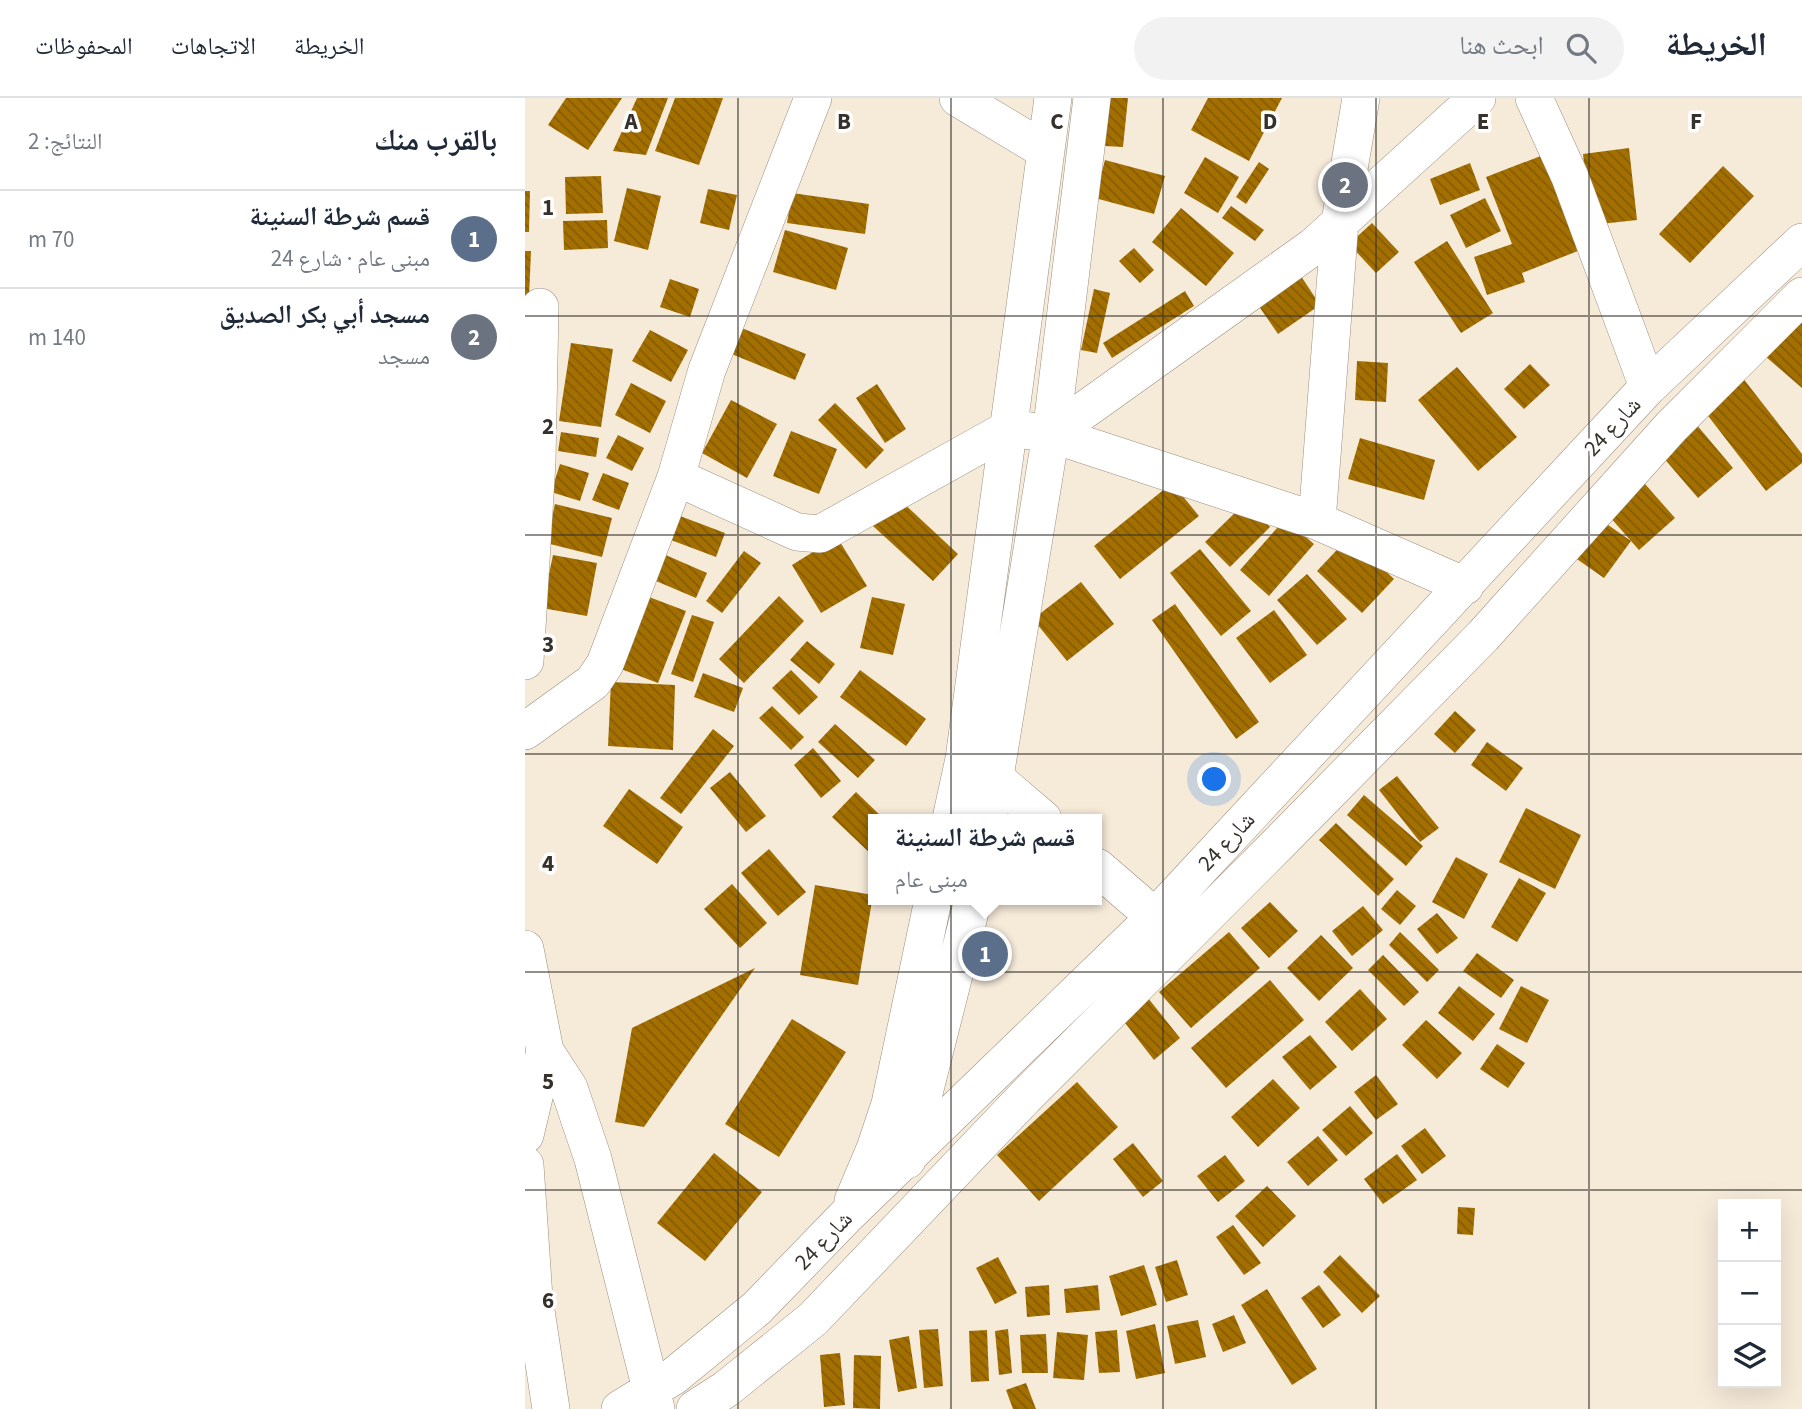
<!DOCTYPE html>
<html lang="ar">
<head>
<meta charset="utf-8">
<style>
	:root { --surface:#fff; --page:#f2f2f3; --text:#1f2937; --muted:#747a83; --line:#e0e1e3; --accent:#7a5d31 }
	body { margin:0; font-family:"Source Sans 3","Noto Naskh Arabic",sans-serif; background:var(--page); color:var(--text); direction:rtl }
	.controls { position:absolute; right:21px; bottom:21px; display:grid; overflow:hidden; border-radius:0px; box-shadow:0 7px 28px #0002 }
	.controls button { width:63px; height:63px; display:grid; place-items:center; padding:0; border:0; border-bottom:2px solid var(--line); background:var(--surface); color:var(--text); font:35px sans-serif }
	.you { position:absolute; left:690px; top:682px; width:24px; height:24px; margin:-18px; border:5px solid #fff; border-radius:50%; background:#1a73e8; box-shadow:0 0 0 10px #1a73e833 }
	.badge { display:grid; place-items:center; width:46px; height:46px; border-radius:50%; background:var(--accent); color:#fff; font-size:23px; font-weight:700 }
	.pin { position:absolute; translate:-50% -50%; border:4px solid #fff; box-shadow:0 2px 7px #0006 }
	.popup { position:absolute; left:343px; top:716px; width:234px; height:91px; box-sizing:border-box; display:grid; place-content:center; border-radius:0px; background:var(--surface); filter:drop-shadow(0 2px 5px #0005); font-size:23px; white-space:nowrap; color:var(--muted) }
	.popup b { font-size:26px; color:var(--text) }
	.popup::after { content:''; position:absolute; left:50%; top:100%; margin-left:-14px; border:14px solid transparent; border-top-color:var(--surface) }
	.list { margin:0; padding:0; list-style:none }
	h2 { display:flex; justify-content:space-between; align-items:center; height:91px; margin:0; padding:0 28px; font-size:30px }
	h2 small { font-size:23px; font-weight:400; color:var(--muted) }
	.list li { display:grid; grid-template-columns:46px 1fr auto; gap:21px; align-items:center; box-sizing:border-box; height:98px; padding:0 28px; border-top:2px solid var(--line) }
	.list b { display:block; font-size:26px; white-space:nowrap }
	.list p { margin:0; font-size:23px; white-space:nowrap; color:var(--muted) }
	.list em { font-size:23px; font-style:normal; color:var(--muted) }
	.icon { flex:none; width:38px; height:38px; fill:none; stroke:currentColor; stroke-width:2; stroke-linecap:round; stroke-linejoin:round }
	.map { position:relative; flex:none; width:1277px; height:1311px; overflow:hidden; direction:ltr }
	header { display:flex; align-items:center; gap:42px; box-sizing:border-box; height:98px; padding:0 35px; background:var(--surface); border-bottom:2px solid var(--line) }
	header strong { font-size:33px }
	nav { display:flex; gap:38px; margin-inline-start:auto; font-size:24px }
	.search { width:490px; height:63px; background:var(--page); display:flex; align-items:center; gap:18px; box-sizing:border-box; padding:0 24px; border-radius:38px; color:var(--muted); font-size:26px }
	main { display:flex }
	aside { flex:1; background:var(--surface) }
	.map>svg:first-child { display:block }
</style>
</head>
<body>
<header>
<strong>الخريطة</strong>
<div class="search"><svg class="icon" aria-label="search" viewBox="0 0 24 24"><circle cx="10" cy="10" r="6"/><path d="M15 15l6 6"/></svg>ابحث هنا</div>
<nav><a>الخريطة</a><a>الاتجاهات</a><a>المحفوظات</a></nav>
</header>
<main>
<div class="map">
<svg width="1277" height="1311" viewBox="0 0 1277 1311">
	<defs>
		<pattern id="building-back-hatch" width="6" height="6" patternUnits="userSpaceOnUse" patternTransform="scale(1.75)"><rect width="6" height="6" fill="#a36f00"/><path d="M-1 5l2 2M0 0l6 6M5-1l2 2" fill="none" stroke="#865c03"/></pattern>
	</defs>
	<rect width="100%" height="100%" fill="#f6ead9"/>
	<path fill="url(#building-back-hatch)" d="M 41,0 L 97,0 L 63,52 L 23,27 Z
		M 112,0 L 143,0 L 121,57 L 88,53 Z
		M 150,0 L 198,0 L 174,67 L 130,53 Z
		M 584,0 L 603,0 L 598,49 L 580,48 Z
		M 683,0 L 757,0 L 724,63 L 666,32 Z
		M 1104,50 L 1112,122 L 1066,127 L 1058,56 Z
		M 1026,54 L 1063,149 L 997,175 L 1000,184 L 962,197 L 949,159 L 987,146 L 961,79 Z
		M 680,59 L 714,79 L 693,115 L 659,95 Z
		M 580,62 L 640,78 L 629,116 L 570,100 Z
		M 734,64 L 744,71 L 721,106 L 711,99 Z
		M 945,65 L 955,92 L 915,107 L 905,81 Z
		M 1198,68 L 1229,98 L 1165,165 L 1134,136 Z
		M 76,78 L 78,115 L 41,116 L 40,79 Z
		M 102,90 L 136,98 L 123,152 L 89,143 Z
		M 183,91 L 212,97 L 204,132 L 175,125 Z
		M 0,93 L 5,93 L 4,134 L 0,134 Z
		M 267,95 L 344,106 L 340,136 L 262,125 Z
		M 960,100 L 976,133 L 941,150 L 925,117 Z
		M 706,108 L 739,132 L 730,143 L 697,120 Z
		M 656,110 L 709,155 L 681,188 L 627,144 Z
		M 82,122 L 83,150 L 39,152 L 38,123 Z
		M 847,125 L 874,154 L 851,175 L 824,146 Z
		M 260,132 L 323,150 L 311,192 L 248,174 Z
		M 922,143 L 968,215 L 936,235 L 889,164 Z
		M 609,150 L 629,172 L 615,185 L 594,163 Z
		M 0,153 L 6,153 L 4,199 L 0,199 Z
		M 772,172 L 795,207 L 753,236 L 729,201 Z
		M 145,181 L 174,191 L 165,219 L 135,209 Z
		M 569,191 L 585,195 L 572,255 L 556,252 Z
		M 660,193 L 669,208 L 587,260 L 578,245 Z
		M 1277,223 L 1277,290 L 1240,258 Z
		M 214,229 L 281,256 L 270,282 L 204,255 Z
		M 125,232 L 163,252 L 146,284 L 107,263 Z
		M 46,245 L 88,251 L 76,329 L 34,323 Z
		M 832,263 L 863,265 L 861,304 L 830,302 Z
		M 1005,266 L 1025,287 L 999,311 L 979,291 Z
		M 932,269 L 992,339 L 953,373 L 893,302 Z
		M 1217,279 L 1277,356 L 1277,365 L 1241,393 L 1177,310 Z
		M 106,285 L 141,303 L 125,335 L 90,317 Z
		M 352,286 L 381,331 L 360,345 L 331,300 Z
		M 206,302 L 252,326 L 222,380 L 177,355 Z
		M 310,305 L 359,352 L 341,371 L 293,322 Z
		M 1155,307 L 1208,370 L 1173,400 L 1119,337 Z
		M 266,333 L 312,351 L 294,396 L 248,378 Z
		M 36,334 L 74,340 L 71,359 L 33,353 Z
		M 93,337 L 119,350 L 107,373 L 81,360 Z
		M 835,340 L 910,362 L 899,402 L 823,381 Z
		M 35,366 L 64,375 L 55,403 L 26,394 Z
		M 78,375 L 104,385 L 94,412 L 67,402 Z
		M 1113,378 L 1150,420 L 1114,452 L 1077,410 Z
		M 647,385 L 674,418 L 595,481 L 569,448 Z
		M 374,401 L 433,456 L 408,483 L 348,428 Z
		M 721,404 L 745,429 L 705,469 L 680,444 Z
		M 30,406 L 87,420 L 77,459 L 21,445 Z
		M 147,415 L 200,435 L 191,459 L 138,439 Z
		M 760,421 L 789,446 L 744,498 L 715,472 Z
		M 1076,422 L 1106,443 L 1079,480 L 1049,459 Z
		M 312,439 L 342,488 L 296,515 L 267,467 Z
		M 824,439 L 869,481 L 837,515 L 792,473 Z
		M 675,451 L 726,513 L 696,538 L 645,475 Z
		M 219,453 L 236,465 L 197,515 L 181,503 Z
		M 136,455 L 182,475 L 171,500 L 124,480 Z
		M 28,457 L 72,465 L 62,518 L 17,510 Z
		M 782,476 L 822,521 L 792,547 L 752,502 Z
		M 556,484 L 589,526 L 542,563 L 508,521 Z
		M 254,498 L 279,523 L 219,585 L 194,561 Z
		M 124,499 L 161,513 L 133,585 L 96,571 Z
		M 347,499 L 380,506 L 368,557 L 335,550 Z
		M 650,506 L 734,624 L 711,641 L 627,522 Z
		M 749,512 L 782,557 L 745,585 L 711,540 Z
		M 167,517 L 189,524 L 168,584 L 146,576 Z
		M 282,543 L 310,566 L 294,586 L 265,562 Z
		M 266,572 L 293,599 L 274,617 L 247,590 Z
		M 335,572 L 401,621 L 381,648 L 315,599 Z
		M 178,575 L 218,590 L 209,614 L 169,599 Z
		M 86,584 L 150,587 L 148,652 L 83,648 Z
		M 247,608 L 279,639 L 266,652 L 234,620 Z
		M 930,613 L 951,632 L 930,655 L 909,636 Z
		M 310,626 L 350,662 L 333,680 L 293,644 Z
		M 188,631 L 209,648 L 156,716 L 135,700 Z
		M 962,644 L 998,670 L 981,693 L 946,667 Z
		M 288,650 L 316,683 L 296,700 L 269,667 Z
		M 205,674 L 241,718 L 221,734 L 185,690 Z
		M 872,678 L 914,730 L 895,744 L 854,692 Z
		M 104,691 L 158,729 L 132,766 L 78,728 Z
		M 331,694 L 359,721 L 348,721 L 348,758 L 307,719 Z
		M 839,697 L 898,748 L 881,768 L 822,717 Z
		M 1001,710 L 1056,737 L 1030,791 L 974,764 Z
		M 811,725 L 869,781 L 853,798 L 794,742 Z
		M 244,751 L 281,794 L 253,818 L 216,775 Z
		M 931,759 L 963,776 L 939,821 L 907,804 Z
		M 994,780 L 1021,795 L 992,844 L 966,829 Z
		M 207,786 L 242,825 L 215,850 L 179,811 Z
		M 290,787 L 348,797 L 333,887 L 275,877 Z
		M 872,792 L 891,808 L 875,827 L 856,811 Z
		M 745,804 L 773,833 L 744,860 L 716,830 Z
		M 838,808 L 858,832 L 827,858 L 807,833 Z
		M 912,815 L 933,840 L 912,856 L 892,831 Z
		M 704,834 L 735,870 L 666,930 L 634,894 Z
		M 875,834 L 914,872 L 902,884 L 864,847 Z
		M 796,837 L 828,870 L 794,903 L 762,870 Z
		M 952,855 L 989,882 L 976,900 L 938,873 Z
		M 858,857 L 894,894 L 879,908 L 843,872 Z
		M 230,870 L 119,1029 L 90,1024 L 107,930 Z
		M 745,882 L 779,922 L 701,990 L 666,950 Z
		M 934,888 L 970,916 L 948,943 L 913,915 Z
		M 996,888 L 1024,902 L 1002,945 L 974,931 Z
		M 835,891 L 862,921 L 827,953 L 800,924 Z
		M 623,900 L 655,940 L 629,962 L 597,921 Z
		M 267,921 L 321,954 L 254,1059 L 200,1026 Z
		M 901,922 L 937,955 L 912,981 L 877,947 Z
		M 785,937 L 812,969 L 785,992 L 757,959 Z
		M 972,946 L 1000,965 L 983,990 L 955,971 Z
		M 851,977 L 873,1006 L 851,1022 L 829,994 Z
		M 748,981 L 775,1010 L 733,1049 L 706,1019 Z
		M 552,984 L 593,1029 L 514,1103 L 472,1057 Z
		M 825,1008 L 848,1035 L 821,1058 L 797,1032 Z
		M 900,1030 L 921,1058 L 897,1076 L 876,1048 Z
		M 793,1038 L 813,1062 L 783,1088 L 762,1064 Z
		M 608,1045 L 638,1083 L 618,1099 L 588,1061 Z
		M 189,1055 L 237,1094 L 180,1163 L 132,1125 Z
		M 872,1056 L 892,1082 L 858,1106 L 839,1081 Z
		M 700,1057 L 720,1083 L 693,1104 L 672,1078 Z
		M 742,1088 L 771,1118 L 738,1149 L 710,1118 Z
		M 933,1109 L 950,1110 L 948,1137 L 932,1136 Z
		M 708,1127 L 736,1165 L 719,1177 L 691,1139 Z
		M 815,1157 L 855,1198 L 837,1215 L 798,1174 Z
		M 473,1159 L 492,1195 L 470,1206 L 451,1170 Z
		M 652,1162 L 663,1197 L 641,1204 L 630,1169 Z
		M 619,1167 L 632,1207 L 596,1218 L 584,1178 Z
		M 524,1187 L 525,1217 L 502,1219 L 500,1189 Z
		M 573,1187 L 575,1212 L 541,1215 L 539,1191 Z
		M 794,1187 L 816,1217 L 798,1230 L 776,1200 Z
		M 742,1191 L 792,1271 L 767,1287 L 716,1207 Z
		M 709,1217 L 721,1245 L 698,1254 L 687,1226 Z
		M 673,1222 L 681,1259 L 650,1266 L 642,1228 Z
		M 630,1226 L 640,1275 L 611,1281 L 601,1233 Z
		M 413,1231 L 418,1288 L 399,1290 L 394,1232 Z
		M 483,1231 L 487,1275 L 474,1277 L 470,1233 Z
		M 462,1232 L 464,1283 L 446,1284 L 444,1233 Z
		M 592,1232 L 595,1274 L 574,1275 L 570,1234 Z
		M 532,1234 L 563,1237 L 559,1282 L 528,1280 Z
		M 521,1236 L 523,1275 L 497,1275 L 495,1237 Z
		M 384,1238 L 392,1290 L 373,1294 L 364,1242 Z
		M 315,1255 L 320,1307 L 299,1309 L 295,1257 Z
		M 329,1257 L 356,1258 L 355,1311 L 328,1310 Z
		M 501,1285 L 511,1311 L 488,1311 L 481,1292 Z"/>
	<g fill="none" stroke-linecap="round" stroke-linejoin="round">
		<g stroke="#9b9080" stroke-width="38">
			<path id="minor" d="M 433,0 L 521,53
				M 1009,0 L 1045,79 L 1123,289
				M 526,336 L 789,148 L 952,0
				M 151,379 L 272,434 L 295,436 L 485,330 L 526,336 L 792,423 L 940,488
				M 792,423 L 815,124 L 836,0
				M 0,563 L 12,364 L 15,209
				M 0,633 L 68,584 L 80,566 L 151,379 L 182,272 L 288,0
				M 453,669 L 470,680 L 518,721
				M 426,721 L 439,661 L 528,0
				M 463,721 L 526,336 L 567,0
				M 572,769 L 630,819
				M 0,851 L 20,953 L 44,990 L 68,1061 L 131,1311
				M 0,1037 L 20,953
				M 382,1062 L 448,802
				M 0,1067 L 9,1200 L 26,1311
				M 328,1103 L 350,1051 L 365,1006 L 408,802
				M 95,1311 L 149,1278 L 232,1210 L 322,1117 L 630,819 L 1123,289 L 1277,144
				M 170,1311 L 201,1291 L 288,1221 L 500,999 L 756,743 L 958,538 L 1146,329 L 1277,198"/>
		</g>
		<use href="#minor" stroke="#fff" stroke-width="37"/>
	</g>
	<path fill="none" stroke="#36322b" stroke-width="2" stroke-opacity="0.55" d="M 213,0 L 213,1311M 426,0 L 426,1311M 638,0 L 638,1311M 851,0 L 851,1311M 1064,0 L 1064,1311M 0,218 L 1277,218M 0,437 L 1277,437M 0,656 L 1277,656M 0,874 L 1277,874M 0,1092 L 1277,1092"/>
	<g text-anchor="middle" stroke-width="7" stroke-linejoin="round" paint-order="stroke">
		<g font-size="23" fill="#36322b" stroke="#fff">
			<text transform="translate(1087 328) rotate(-47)" y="8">شارع 24</text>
			<text transform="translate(701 743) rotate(-47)" y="8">شارع 24</text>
			<text transform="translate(298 1142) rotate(-46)" y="8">شارع 24</text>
		</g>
	</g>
	<g font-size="23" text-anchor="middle" font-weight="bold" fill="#36322b" stroke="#fff" stroke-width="7" stroke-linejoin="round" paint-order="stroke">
		<text x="106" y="31">A</text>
		<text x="319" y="31">B</text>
		<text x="532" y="31">C</text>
		<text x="745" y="31">D</text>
		<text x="958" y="31">E</text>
		<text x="1171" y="31">F</text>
		<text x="23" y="117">1</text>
		<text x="23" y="336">2</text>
		<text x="23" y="554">3</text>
		<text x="23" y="773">4</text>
		<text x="23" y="991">5</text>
		<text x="23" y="1210">6</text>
	</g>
</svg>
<div class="controls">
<button>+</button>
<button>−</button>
<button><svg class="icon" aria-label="layers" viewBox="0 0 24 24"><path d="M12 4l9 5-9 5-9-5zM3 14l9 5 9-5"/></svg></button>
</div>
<div class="you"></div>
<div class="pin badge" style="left:460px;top:856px;background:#5c6f8a">1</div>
<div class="popup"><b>قسم شرطة السنينة</b>مبنى عام</div>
<div class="pin badge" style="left:820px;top:87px;background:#6b7280">2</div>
</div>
<aside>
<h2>بالقرب منك<small>النتائج: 2</small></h2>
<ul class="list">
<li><span class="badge" style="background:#5c6f8a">1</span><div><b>قسم شرطة السنينة</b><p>مبنى عام · شارع 24</p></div><em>70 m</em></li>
<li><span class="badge" style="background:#6b7280">2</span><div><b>مسجد أبي بكر الصديق</b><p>مسجد</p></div><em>140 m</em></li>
</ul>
</aside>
</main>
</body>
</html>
